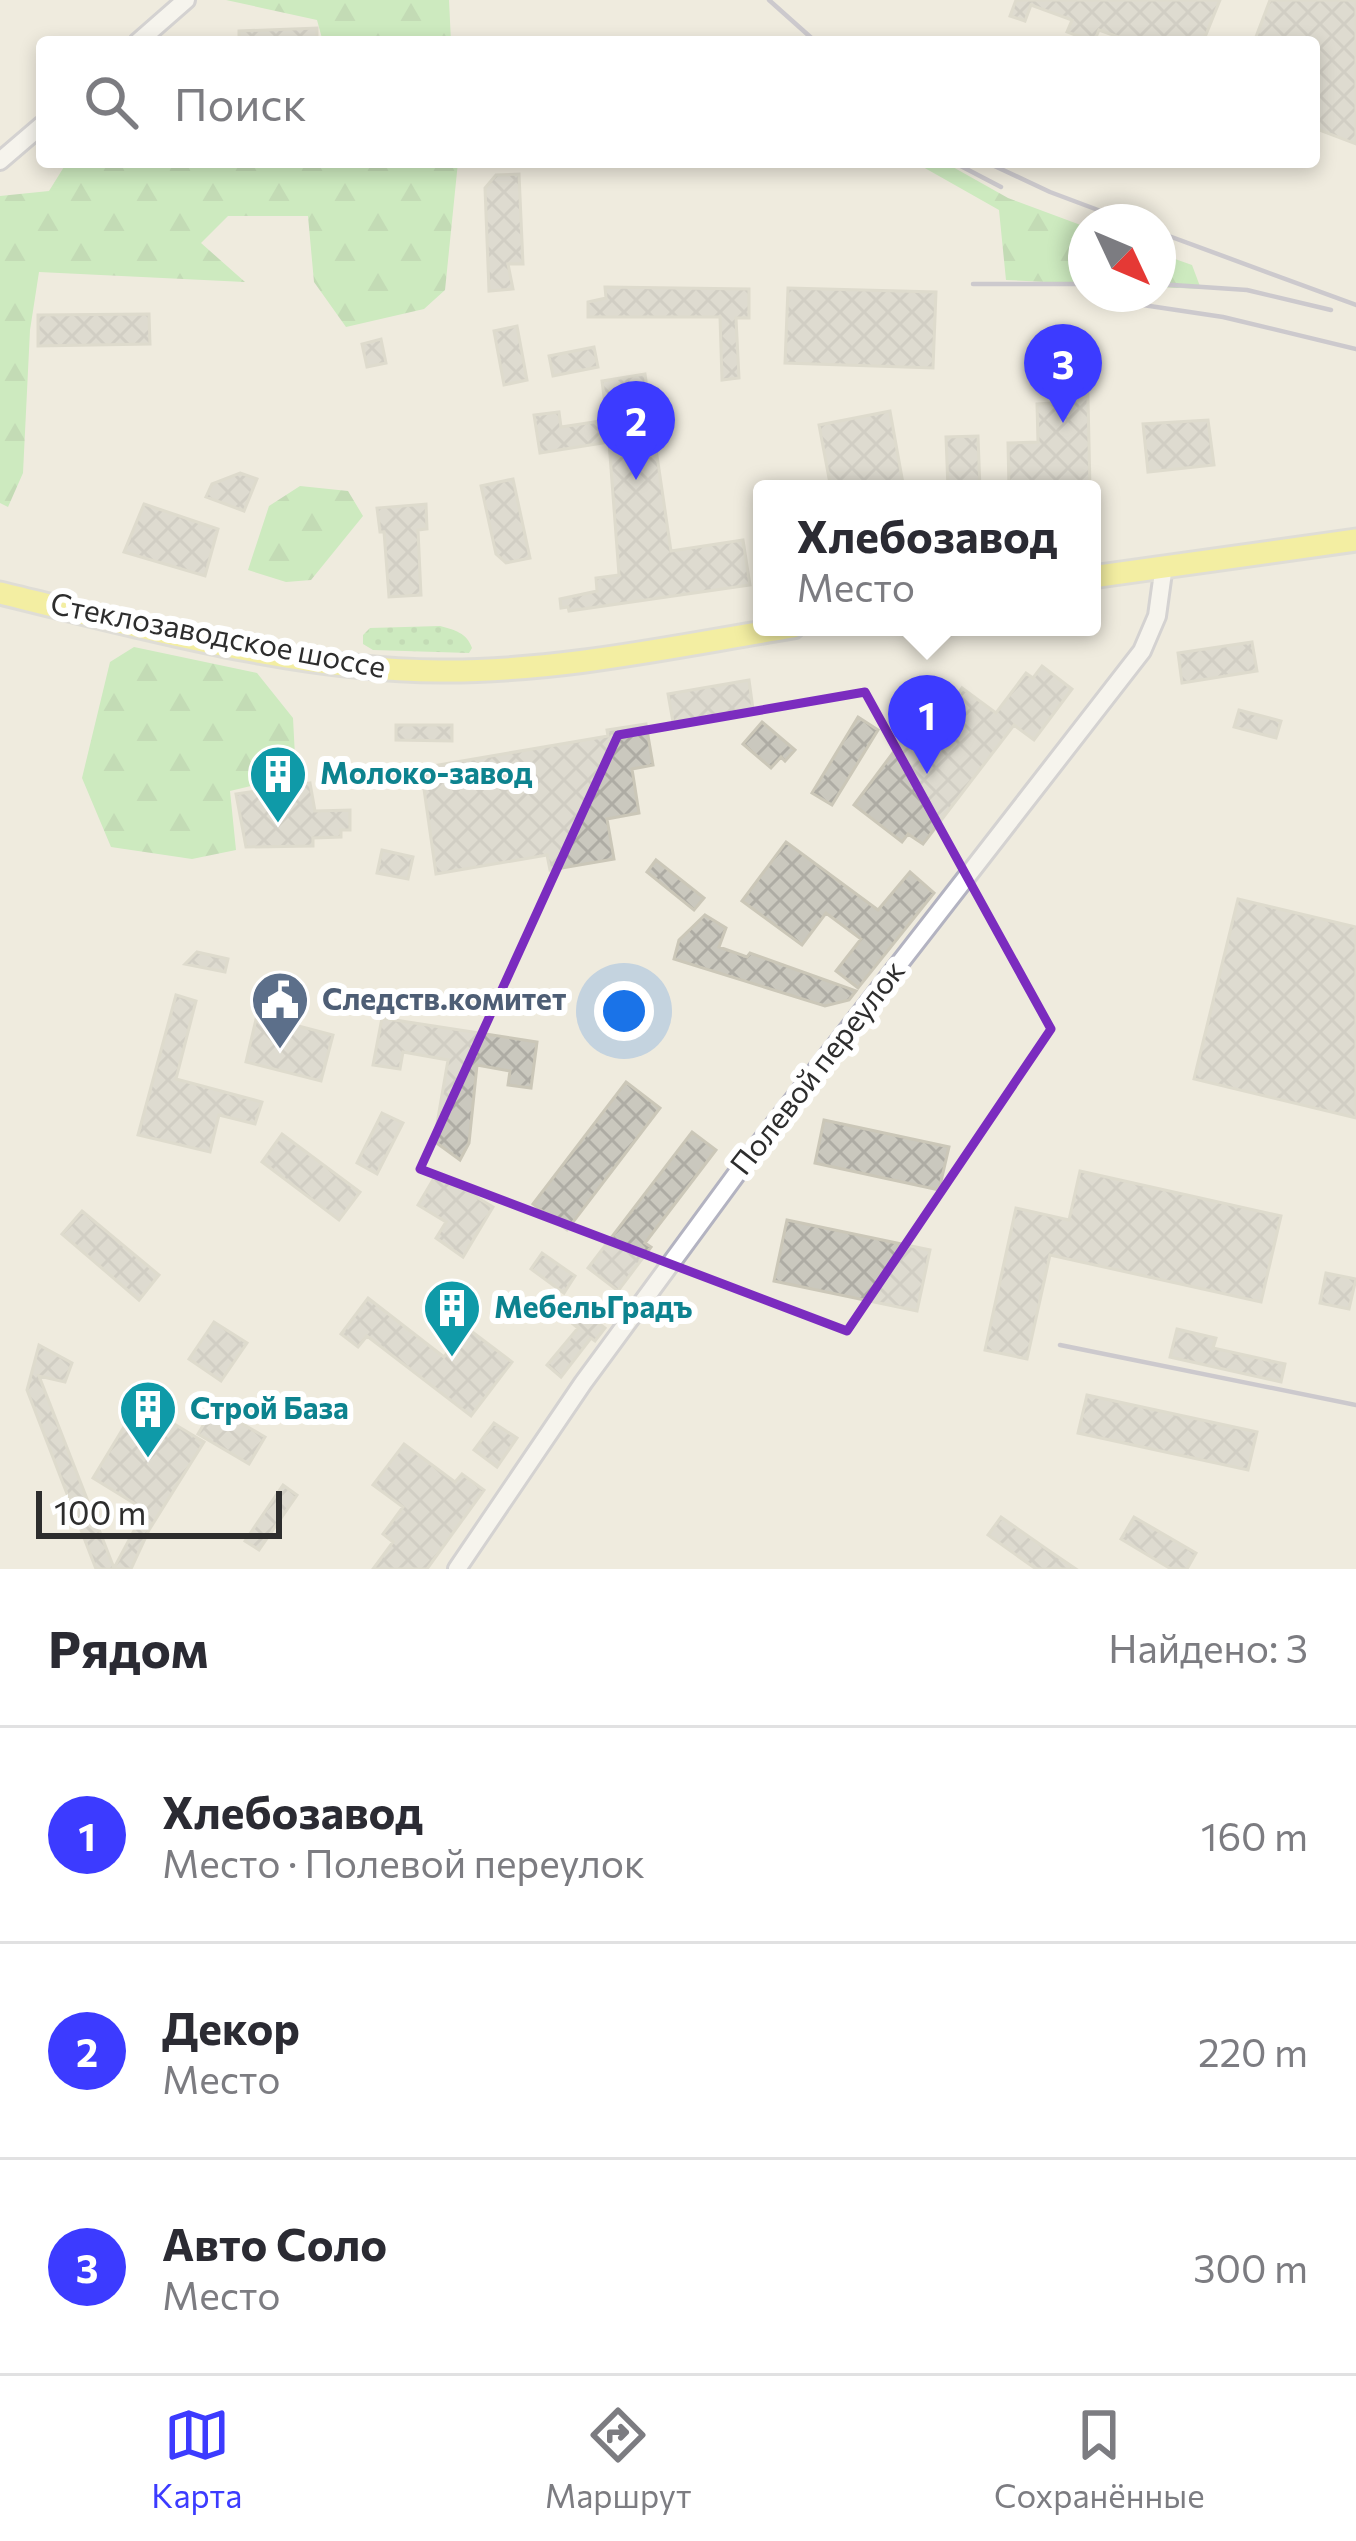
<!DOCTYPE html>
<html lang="ru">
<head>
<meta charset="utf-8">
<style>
	:root { --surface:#fff; --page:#f2f2f3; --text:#2b2b33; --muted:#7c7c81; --line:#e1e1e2; --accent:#3c3bff }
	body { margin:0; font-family:Commissioner,sans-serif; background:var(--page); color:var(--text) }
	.compass { position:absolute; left:1068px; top:204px; width:108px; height:108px; border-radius:50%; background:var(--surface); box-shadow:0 6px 18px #0003; rotate:134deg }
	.scale { position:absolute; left:36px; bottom:30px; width:246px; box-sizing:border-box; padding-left:12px; border:6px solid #2d2d2d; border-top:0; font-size:33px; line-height:42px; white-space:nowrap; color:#2d2d2d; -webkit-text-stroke:9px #fff; paint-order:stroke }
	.you { position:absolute; left:624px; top:1011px; width:42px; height:42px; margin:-30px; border:9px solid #fff; border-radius:50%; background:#1a73e8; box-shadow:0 0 0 18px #1a73e833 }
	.badge { display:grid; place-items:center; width:78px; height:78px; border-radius:50%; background:var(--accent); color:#fff; font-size:39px; font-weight:700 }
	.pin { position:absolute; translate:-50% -99px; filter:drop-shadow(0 3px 6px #0008) }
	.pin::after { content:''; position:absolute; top:63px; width:42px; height:36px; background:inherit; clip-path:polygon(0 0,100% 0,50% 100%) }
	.popup { position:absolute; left:753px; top:480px; width:348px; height:156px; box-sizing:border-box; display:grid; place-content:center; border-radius:12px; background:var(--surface); filter:drop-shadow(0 3px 9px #0005); font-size:39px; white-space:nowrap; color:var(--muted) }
	.popup b { font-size:45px; color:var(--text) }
	.popup::after { content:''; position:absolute; left:50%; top:100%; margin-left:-24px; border:24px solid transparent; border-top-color:var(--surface) }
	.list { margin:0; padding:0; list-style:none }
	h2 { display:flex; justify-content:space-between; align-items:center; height:156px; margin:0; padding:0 48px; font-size:51px }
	h2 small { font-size:39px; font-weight:400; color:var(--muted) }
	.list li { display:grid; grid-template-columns:78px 1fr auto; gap:36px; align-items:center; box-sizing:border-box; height:216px; padding:0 48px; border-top:3px solid var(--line) }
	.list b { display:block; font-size:45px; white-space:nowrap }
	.list p { margin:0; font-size:39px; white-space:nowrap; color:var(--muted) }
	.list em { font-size:39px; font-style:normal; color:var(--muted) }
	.icon { flex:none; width:66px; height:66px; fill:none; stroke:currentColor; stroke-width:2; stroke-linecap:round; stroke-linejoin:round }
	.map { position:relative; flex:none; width:1356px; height:1569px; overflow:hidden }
	.search { position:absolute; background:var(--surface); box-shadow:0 6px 18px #0003; left:36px; right:36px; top:36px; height:132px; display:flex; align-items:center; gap:30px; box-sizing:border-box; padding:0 42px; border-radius:12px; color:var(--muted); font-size:45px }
	.sheet { height:804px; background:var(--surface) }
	nav { display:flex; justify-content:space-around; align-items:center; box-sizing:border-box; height:168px; border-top:3px solid var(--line); background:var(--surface); font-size:33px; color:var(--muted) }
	nav a { display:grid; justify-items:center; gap:6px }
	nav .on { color:var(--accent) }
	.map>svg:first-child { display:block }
</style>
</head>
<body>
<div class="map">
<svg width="1356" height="1569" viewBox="0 0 1356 1569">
	<defs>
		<pattern id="grass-dots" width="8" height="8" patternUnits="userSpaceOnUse" patternTransform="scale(3)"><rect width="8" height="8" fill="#a4e899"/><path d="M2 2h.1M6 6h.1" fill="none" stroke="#8ec784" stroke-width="1.8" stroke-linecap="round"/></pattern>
		<pattern id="forest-firs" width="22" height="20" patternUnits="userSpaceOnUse" patternTransform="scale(3)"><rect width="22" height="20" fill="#a4e899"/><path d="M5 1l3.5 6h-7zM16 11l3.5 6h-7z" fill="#8ec784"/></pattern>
		<pattern id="building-cross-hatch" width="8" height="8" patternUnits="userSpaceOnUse" patternTransform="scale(3)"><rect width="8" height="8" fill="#cac8be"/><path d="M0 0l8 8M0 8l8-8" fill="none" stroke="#aeaca4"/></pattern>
	</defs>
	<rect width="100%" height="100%" fill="#efebde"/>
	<path fill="url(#grass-dots)" d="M 440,626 C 455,630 467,633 472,648 L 469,653 L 373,650 L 363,644 L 363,635 L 370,628 Z"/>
	<path fill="url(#forest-firs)" d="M 226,0 L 449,0 L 451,42 L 323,42 L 317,20 Z
		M 67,162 L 458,162 L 445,290 L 424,309 L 346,327 L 314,282 L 308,216 L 228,216 L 201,243 L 245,282 L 39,272 L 30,330 L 23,473 L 8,507 L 0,503 L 0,196 L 49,191 Z
		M 926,162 L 944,162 L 1008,198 L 1086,227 L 1086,284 L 1006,280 L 999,210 L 923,167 Z
		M 1158,253 L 1192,265 L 1201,289 L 1158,287 Z
		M 300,486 L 348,491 L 363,516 L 311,580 L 286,582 L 248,570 L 269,506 Z
		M 134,647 L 257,673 L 293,718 L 296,775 L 230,791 L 236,850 L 192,859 L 111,847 L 82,778 L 110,662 Z"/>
	<path fill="url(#building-cross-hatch)" stroke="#cbc7b8" stroke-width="3" d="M 1016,0 L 1220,0 L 1203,42 L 1132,42 L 1099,30 L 1094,42 L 1067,32 L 1072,20 L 1031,5 L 1025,21 L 1010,16 Z
		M 1270,0 L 1356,0 L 1356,144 L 1314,128 L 1314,42 L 1254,42 Z
		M 317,28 L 317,42 L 239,42 L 239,31 Z
		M 519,174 L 523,264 L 508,264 L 513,289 L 489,291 L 485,188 L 496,175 Z
		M 605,287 L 749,289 L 749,318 L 736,318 L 739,378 L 722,380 L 720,317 L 588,317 L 588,302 L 606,298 Z
		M 788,288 L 936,292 L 933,368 L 785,363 Z
		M 149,314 L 150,344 L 38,346 L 38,315 Z
		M 517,326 L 527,380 L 504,385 L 494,331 Z
		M 381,339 L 386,363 L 367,367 L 362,344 Z
		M 594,347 L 598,367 L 553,376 L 549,356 Z
		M 1087,353 L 1090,489 L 1009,489 L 1008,443 L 1038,442 L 1037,404 L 1053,403 L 1052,354 Z
		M 645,374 L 671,551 L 743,540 L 750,585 L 569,611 L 568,607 L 561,608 L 560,599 L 597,591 L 596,578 L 619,575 L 609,442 L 540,453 L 534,415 L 559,412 L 561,427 L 607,420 L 602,381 Z
		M 890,411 L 904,489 L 831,489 L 819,425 Z
		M 1208,420 L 1214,465 L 1148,472 L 1143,424 Z
		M 978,436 L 980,489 L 948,489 L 946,437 Z
		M 240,473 L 257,479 L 244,511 L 206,497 L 212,484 Z
		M 513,479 L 530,558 L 506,563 L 496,554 L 481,486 Z
		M 144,504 L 218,529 L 205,576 L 124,552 Z
		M 426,504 L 427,529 L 418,530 L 421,595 L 389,597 L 384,532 L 380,532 L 377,508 Z
		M 1252,642 L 1257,671 L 1182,683 L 1178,653 Z
		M 1042,666 L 1072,689 L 1034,740 L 1014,725 L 923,844 L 908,834 L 902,842 L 854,805 L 904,738 L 909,743 L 948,691 L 956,697 L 962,688 L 996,713 L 1026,673 L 1033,678 Z
		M 749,680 L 753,709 L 673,722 L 668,694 Z
		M 1239,710 L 1281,721 L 1276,738 L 1234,727 Z
		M 858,717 L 878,730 L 832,805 L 812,793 Z
		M 762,722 L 795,750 L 785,761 L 781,757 L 771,768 L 743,744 Z
		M 646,724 L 653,765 L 632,769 L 639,813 L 607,819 L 614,859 L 550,870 L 547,855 L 436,874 L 421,768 L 608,736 L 607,730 Z
		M 396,725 L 452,725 L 452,741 L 396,740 Z
		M 310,783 L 315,811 L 350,810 L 350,830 L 341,830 L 341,837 L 313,838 L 313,846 L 246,847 L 236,794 Z
		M 786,842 L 878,910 L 910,872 L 934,893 L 858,988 L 836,971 L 861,939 L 826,913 L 802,945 L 742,901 Z
		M 382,850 L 413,857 L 408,879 L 377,873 Z
		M 656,860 L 704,898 L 694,910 L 647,872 Z
		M 1238,899 L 1356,927 L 1356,1118 L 1194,1079 Z
		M 705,915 L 726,928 L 719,947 L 747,957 L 750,953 L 856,991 L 849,1000 L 825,1006 L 674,959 L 679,940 Z
		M 197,952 L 228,959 L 225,972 L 185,964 Z
		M 176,995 L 196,1001 L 176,1079 L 262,1102 L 255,1124 L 219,1115 L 210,1152 L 138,1135 Z
		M 257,1015 L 333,1035 L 321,1081 L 246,1062 Z
		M 382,1018 L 537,1042 L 531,1088 L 508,1085 L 510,1071 L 477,1065 L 469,1143 L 460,1160 L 434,1141 L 448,1060 L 403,1052 L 400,1069 L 373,1065 Z
		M 626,1082 L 660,1108 L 567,1230 L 533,1204 Z
		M 382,1113 L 403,1123 L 377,1174 L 357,1163 Z
		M 824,1120 L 949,1147 L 939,1190 L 815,1163 Z
		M 692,1132 L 716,1150 L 645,1243 L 651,1247 L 618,1291 L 588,1268 Z
		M 282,1134 L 360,1192 L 339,1220 L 262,1162 Z
		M 1080,1171 L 1281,1216 L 1261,1302 L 1050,1255 L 1027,1359 L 985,1350 L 1016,1208 L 1069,1220 Z
		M 437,1173 L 493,1207 L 463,1257 L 436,1238 L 446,1222 L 418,1205 Z
		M 82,1211 L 159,1275 L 139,1300 L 62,1234 Z
		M 787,1220 L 930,1250 L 917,1311 L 774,1281 Z
		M 542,1253 L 575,1276 L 564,1293 L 531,1269 Z
		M 1326,1273 L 1356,1279 L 1349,1309 L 1320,1303 Z
		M 368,1298 L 444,1357 L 466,1327 L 512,1362 L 471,1416 L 367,1336 L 358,1347 L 341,1334 Z
		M 583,1311 L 605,1328 L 595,1341 L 591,1338 L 561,1377 L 547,1365 L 578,1328 L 573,1324 Z
		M 214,1322 L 247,1343 L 221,1381 L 189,1359 Z
		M 1177,1329 L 1216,1338 L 1213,1348 L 1285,1364 L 1281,1382 L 1170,1357 Z
		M 39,1345 L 72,1363 L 65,1382 L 39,1376 L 114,1568 L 145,1510 L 93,1478 L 133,1412 L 140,1416 L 146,1407 L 204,1442 L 149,1530 L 131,1569 L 96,1569 L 27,1390 Z
		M 1087,1395 L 1257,1432 L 1248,1470 L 1078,1433 Z
		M 214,1407 L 265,1437 L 249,1464 L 198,1434 Z
		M 494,1423 L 517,1438 L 497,1467 L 474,1450 Z
		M 404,1444 L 455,1482 L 462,1474 L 484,1490 L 427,1569 L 373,1569 L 393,1542 L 383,1534 L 403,1507 L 373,1485 Z
		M 283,1485 L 297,1495 L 259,1550 L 245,1541 Z
		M 1001,1517 L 1048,1550 L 1076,1569 L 1036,1569 L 988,1535 Z
		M 1134,1517 L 1196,1553 L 1187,1569 L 1171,1569 L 1121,1539 Z"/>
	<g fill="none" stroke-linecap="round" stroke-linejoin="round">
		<g stroke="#b3b3c1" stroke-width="22">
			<path id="minor" d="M 138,42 L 186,0
				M 0,161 L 42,125
				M 457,1569 L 583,1383 L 746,1161 L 1142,651 L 1157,616 L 1164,565"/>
		</g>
		<g stroke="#cdcdcd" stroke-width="27">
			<path id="major" d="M 1092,577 L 1356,540
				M 0,593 C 136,626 300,671 440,671 C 559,672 676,646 793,627"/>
		</g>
		<use href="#minor" stroke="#fff" stroke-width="16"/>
		<use href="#major" stroke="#f8f15a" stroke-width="21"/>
		<path stroke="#a2a0b8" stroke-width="4.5" d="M 769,0 L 816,42
			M 953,162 L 1001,187
			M 986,162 L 1050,192 L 1130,222
			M 1158,232 L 1356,305
			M 973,284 L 1086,284
			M 1158,284 L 1247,290 L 1331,310
			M 1123,302 L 1223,317 L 1356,349
			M 1060,1345 L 1356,1405"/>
	</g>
	<path d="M0 0H1356V1569H0ZM 865,692 L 1051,1029 L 847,1331 L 420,1169 L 618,735 Z" fill="#efebde" fill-opacity=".55" fill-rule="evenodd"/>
	<path fill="none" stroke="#7b2cbf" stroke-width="9" stroke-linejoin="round" d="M 865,692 L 1051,1029 L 847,1331 L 420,1169 L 618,735 Z"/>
	<defs>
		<g id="building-pin" transform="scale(3)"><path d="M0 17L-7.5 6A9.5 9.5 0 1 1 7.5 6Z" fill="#0f9aa8" stroke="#fff"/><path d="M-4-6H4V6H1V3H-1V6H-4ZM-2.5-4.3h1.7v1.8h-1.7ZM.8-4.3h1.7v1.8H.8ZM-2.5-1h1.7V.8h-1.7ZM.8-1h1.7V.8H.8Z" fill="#fff"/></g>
		<g id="civic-pin" transform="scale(3)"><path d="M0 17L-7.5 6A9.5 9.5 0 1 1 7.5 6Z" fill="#5c6f8a" stroke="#fff"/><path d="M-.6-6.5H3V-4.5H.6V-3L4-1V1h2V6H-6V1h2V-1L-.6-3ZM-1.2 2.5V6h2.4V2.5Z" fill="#fff"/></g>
	</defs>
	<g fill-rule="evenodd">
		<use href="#building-pin" x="278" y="774"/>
		<use href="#civic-pin" x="280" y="1000"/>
		<use href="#building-pin" x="452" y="1308"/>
		<use href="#building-pin" x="148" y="1409"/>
	</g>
	<g text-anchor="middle" stroke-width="12" stroke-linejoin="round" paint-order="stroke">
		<g font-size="30" fill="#2d2d2d" stroke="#fff">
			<text transform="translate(218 636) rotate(11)" y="10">Стеклозаводское шоссе</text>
			<text transform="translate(818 1068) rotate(-52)" y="10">Полевой переулок</text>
		</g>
		<g font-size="30" font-weight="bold" fill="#0d838f" stroke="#fff" text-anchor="start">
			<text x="320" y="784">Молоко-завод</text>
			<text x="494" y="1318">МебельГрадъ</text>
			<text x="190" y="1419">Строй База</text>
		</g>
		<g font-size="30" font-weight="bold" fill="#4e5e75" stroke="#fff" text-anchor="start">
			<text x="322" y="1010">Следств.комитет</text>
		</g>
	</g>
</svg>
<svg class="compass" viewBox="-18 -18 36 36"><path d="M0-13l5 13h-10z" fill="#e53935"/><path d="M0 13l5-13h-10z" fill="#7c7c81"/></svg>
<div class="scale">100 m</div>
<div class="you"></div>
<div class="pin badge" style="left:927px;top:774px">1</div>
<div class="popup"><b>Хлебозавод</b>Место</div>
<div class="pin badge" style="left:636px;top:480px">2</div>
<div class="pin badge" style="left:1063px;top:423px">3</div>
<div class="search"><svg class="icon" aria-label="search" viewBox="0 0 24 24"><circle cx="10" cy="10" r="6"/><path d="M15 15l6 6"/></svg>Поиск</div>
</div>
<section class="sheet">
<h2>Рядом<small>Найдено: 3</small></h2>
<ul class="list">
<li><span class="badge">1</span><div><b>Хлебозавод</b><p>Место · Полевой переулок</p></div><em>160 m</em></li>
<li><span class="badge">2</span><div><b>Декор</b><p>Место</p></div><em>220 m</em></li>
<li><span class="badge">3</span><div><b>Авто Соло</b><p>Место</p></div><em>300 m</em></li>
</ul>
</section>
<nav>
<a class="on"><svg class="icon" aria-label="map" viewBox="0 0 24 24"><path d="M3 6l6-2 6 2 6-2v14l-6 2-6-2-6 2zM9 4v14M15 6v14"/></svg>Карта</a>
<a><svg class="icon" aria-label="directions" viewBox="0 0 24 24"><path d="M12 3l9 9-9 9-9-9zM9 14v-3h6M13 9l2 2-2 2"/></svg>Маршрут</a>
<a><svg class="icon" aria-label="saved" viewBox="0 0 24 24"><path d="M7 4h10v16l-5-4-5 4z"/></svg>Сохранённые</a>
</nav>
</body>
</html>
